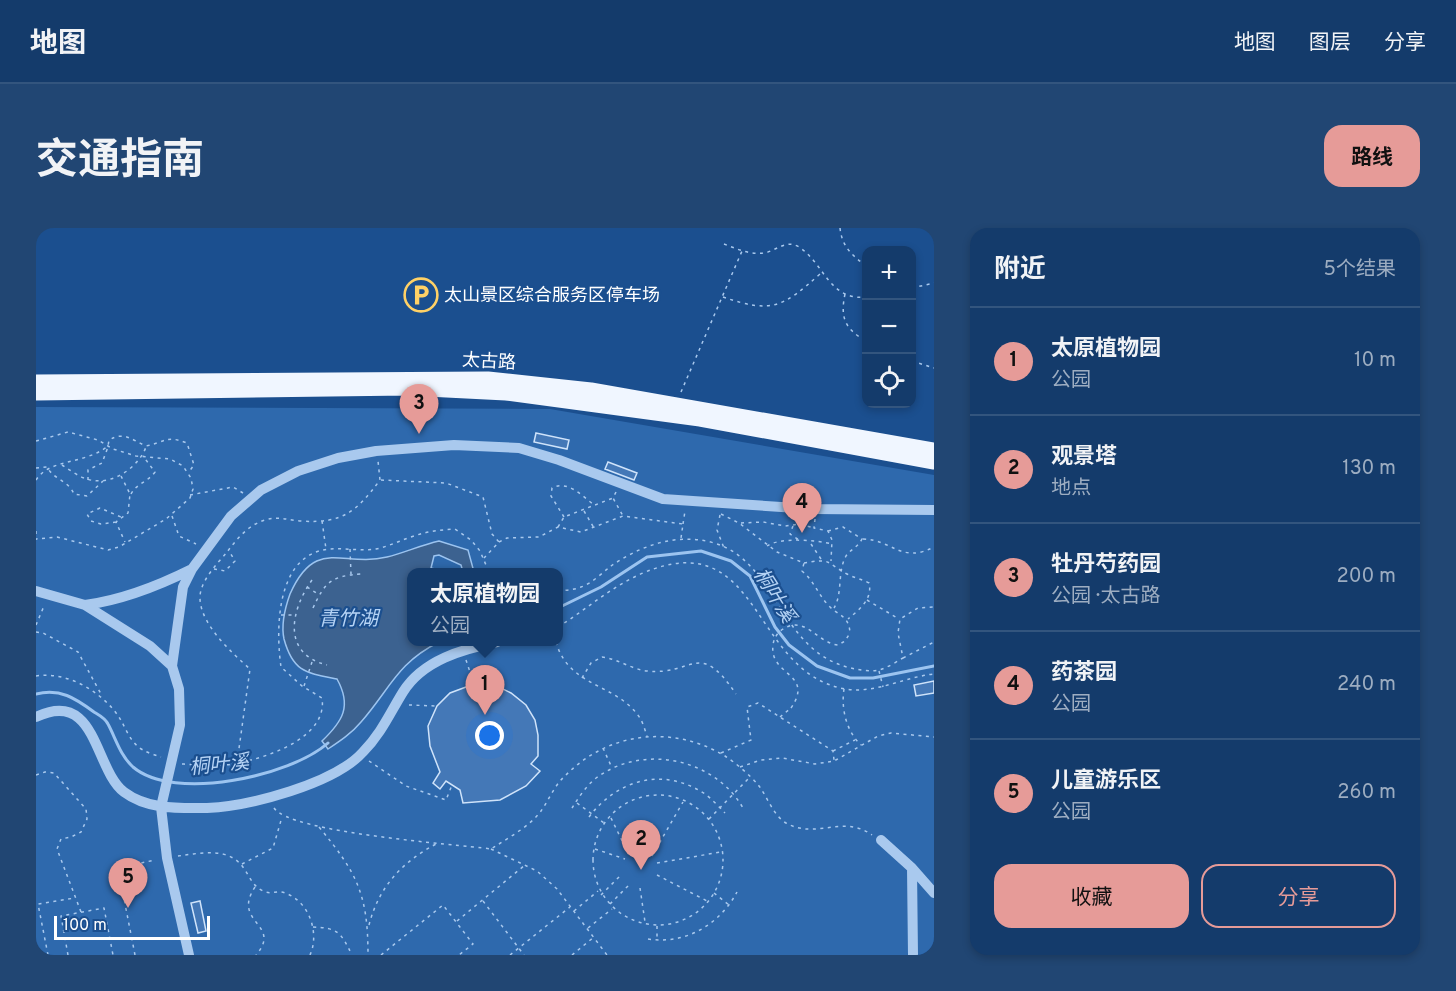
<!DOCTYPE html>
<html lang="zh">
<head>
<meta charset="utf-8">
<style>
	:root { --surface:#143b6b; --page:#214673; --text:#f1f3f6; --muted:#9dadc1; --line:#33557e; --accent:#e69b98 }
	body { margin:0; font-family:Overpass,"Noto Sans SC",sans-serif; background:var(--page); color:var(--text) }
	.controls { position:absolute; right:18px; top:18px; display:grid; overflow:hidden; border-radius:12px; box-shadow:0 3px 9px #0003 }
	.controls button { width:54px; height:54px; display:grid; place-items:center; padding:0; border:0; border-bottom:2px solid var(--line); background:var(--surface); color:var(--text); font:30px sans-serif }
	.scale { position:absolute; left:18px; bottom:15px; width:156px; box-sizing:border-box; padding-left:6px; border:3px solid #fff; border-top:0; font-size:16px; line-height:21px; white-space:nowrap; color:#fff; -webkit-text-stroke:4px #1b4f8f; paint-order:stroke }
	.you { position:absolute; left:454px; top:508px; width:21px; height:21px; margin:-15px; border:4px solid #fff; border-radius:50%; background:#1a73e8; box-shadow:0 0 0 9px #1a73e833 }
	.badge { display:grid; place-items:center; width:39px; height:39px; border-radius:50%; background:var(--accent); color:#111; font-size:20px; font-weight:700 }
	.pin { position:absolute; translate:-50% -50px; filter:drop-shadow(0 2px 3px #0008) }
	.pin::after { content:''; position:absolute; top:32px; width:21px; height:18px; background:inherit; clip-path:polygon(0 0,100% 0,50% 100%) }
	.popup { position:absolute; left:371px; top:340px; width:156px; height:78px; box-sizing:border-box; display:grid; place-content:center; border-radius:12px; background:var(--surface); filter:drop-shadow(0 2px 4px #0005); font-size:20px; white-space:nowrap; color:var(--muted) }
	.popup b { font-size:22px; color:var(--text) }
	.popup::after { content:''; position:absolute; left:50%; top:100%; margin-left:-12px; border:12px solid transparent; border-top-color:var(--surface) }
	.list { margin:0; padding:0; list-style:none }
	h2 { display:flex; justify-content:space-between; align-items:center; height:78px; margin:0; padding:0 24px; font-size:26px }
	h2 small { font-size:20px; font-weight:400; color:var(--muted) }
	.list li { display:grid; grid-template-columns:39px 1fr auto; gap:18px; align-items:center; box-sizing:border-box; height:108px; padding:0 24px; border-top:2px solid var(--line) }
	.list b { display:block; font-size:22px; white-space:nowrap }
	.list p { margin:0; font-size:20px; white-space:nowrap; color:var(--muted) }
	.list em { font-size:20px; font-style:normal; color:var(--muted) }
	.actions { display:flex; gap:12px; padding:18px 24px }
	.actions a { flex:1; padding:14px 0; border:2px solid var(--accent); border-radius:18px; text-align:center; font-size:21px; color:var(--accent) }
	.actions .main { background:var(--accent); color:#111 }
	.icon { flex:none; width:33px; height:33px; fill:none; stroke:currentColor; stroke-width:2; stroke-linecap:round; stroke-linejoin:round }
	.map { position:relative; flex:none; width:898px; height:727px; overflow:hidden; border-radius:18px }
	header { display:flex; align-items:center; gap:36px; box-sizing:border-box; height:84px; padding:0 30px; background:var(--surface); border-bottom:2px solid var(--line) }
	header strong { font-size:28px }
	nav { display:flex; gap:33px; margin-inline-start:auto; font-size:21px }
	.intro { display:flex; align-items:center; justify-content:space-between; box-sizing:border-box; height:144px; padding:0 36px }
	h1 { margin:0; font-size:42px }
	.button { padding:15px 27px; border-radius:18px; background:var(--accent); color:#111; font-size:21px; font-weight:700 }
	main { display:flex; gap:36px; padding:0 36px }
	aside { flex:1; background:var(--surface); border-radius:18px; box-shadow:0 3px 9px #0003 }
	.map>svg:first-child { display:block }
</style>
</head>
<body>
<header>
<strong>地图</strong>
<nav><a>地图</a><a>图层</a><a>分享</a></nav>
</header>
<div class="intro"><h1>交通指南</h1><a class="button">路线</a></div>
<main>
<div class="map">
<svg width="898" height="727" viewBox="0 0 898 727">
	<rect width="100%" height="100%" fill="#1b4f8f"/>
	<path fill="#2e69ad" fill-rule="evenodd" d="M 0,179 L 514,181 L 898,247 L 898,727 L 0,727 ZM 376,344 L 522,344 L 522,414 L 376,414 Z"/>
	<path fill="#3c6290" stroke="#9cc4f0" stroke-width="1.5" d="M 403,313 L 432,322 L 438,344 L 427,344 L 425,337 L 403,327 L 398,328 L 395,340 L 410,344 L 376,344 L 376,414 L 403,414 C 361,435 354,461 325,494 C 316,505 304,513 292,521 L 286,513 C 307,493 316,478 301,451 C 270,445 257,444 248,411 C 245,397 249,380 254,366 C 280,308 306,340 351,329 C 368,325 385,317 403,313 Z"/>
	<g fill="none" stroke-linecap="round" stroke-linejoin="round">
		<path stroke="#9cc4f0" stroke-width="3" d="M 522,380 L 565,359 L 611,329 L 665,323 L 695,333 L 714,348 L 739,399 L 753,417 L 781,438 L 814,450 L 837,450 L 898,438
			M 0,466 C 24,460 39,470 58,484 C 63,487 69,490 72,496 C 80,511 84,527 97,539 C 138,574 255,548 292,515"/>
	</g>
	<path fill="#4478b7" stroke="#cfe3fa" stroke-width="1.5" d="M 500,205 L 533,212 L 531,221 L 498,214 Z
		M 572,234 L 601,245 L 598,252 L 569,241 Z
		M 898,453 L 898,465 L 880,468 L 878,457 Z
		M 438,456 L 457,456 L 475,465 L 490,477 L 499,492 L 502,507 L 502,528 L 495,536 L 504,543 L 490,558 L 464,572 L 427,575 L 424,562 L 410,553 L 404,561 L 397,555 L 404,544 L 394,518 L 392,498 L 401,478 L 414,465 Z
		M 164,673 L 170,703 L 162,705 L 155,675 Z"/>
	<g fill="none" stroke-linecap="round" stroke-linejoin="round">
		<path stroke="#a9c9ee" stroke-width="1.5" stroke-dasharray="3 4.5" stroke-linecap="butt" d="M 804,0 C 806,19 816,27 830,38
			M 688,16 C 701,21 714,27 728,25 C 740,23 750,11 763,19 C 788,35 793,73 830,69
			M 876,60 L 898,55
			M 809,66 C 804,90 809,101 830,113
			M 687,69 C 736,86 747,79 784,46
			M 876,133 L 898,140
			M 645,164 L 706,23
			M 0,213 L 32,204 L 62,212 L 77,221 L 100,228 L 134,231 L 147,238 L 155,250 L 157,261 L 154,270 L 130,291 L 83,319 L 72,322 L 21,309 L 0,311
			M 26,237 C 34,242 43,249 51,251 C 75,259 102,240 110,219
			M 0,240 L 11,239 C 18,252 32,252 38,266 L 51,268 L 67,253
			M 85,248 L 94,266 L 92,285 L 80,294 L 89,314
			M 0,252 C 14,230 48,237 72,218 L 73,212 C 88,203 96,212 110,218 C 129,214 131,207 151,215 L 158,237 L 152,245
			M 52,252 L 52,242 L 66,235 L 72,219
			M 345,252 L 410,255 L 447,269 L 456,306 L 463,314 L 448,330
			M 580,264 L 577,270 L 587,288
			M 95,266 C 101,255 112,254 119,244 L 107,228
			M 154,267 L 197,259 L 207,265
			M 548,283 L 558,300
			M 685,286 L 703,295 L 741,324 L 768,335 L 766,343 C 778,353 782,366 792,377 C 802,388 813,387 814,405
			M 684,287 L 681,302 L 688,320
			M 136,288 L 143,308 L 160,316
			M 528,289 L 515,268 L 516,260 C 532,252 545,267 557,276
			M 779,291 L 778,300 L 792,303 L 796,312 L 795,333
			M 286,293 L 290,321
			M 80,294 L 65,296 L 55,293 L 51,286 L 64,280 L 85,289
			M 705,295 L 727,294 L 749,298 L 764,296 L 778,300
			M 647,296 L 649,283
			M 757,298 L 754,306 L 763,312
			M 522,299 L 528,289 L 577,270
			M 0,303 L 0,312
			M 792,303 L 807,299 L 826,311 C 822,319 815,321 810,328 C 801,344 807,365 798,380
			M 827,311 C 857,312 865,336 898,319
			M 463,314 L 471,310 L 503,309 L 522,299 L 545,304 L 587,288 L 647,296 L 645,310
			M 775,316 L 785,331
			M 731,318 C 744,309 780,312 796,316
			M 314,321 L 315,346
			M 768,335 C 796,330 789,334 811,346 C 818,350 826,351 833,355 C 837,371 823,382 812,391
			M 178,341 L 189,343 L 199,333 L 193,323
			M 276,352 C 254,383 246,426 291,437
			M 271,359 L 282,366
			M 522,363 C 530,362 538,362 545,359 C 555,356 566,345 575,338 C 604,318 641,304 678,315 C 741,333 743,424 815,440 C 824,442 834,444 843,442 C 851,440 860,434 867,430 L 862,405 L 864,391 L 882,380 L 898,379
			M 831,372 L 863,391
			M 277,380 C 289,354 295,348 325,346
			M 245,387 L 259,387
			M 0,397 L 8,378
			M 522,399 C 551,381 576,358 607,345 C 726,295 714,444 809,461 C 840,466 868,449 898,446
			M 0,404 L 7,405 L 42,424 L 65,466
			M 520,414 C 533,460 581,455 604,490 C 607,495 609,502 611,508
			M 867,430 L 898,414
			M 430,432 L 438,456
			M 843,443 L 847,459
			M 0,448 C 32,443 66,464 83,489 C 90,500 94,515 107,522 C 112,525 119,527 125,529
			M 546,450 L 555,435 L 566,429 C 582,431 595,441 611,443 C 658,448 662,410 700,466
			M 268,458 L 276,434
			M 808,461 C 805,480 810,503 825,517
			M 373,477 L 401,478
			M 744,489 L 755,480
			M 567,520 L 576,540
			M 797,523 L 819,512
			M 685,525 L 715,512 L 711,479 L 722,475 L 797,523 L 798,532
			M 333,533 L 370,558 L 410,572 L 416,557
			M 201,535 L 214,441 C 196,425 165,397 164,371 C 163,354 181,336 191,324 C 201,311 212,297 229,292 C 241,288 252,292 265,293 C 307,296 321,283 344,252 L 342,233
			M 146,536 C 165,537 184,539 202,535 C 233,529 292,509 286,470 L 266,458 L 245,439 C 240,404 240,339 280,324 C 299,317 320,324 340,321 C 354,318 365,312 378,308 C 392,303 405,302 419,301 L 435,312 L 444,323 L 453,344
			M 704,539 L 725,532 L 746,530 L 779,536 L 798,533 L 842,508 L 855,505 L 898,509
			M 0,547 L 9,544 L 18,545 L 50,581 L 51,591 L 45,604 L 35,609 L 25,611 L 21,621 L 45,684
			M557 632a65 65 0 1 1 130 0a65 65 0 1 1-130 0Z
			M 541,575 L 568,595
			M 238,580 C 255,605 418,616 455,621 C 472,610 493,599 505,583 C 513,572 518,558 528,549 C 571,504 636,496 689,528 C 700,535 715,548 723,558 C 732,570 737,587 750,595 C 780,612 807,586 836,607
			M 536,580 C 543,569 551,556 563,548 C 609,516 679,531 707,580
			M 553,589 C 581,552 627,538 669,566 C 676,571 683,579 689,585
			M 575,590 L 593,627
			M 673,591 L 713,550
			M 283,599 C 321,645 332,666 332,727
			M 455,621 L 501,643 L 521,661 L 571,727
			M 559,621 L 589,631
			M 142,628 C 166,625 194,618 209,642 C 214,650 218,659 227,663 C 234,667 242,662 249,665 C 273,673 284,705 274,727
			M 616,628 L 647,574
			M 621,635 L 685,624
			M 206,636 L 237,620 L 246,589
			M 621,647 L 673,674
			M 219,659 C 195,695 247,696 220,727
			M 604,660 L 609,694
			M 678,665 L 693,677
			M 565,667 L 586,646
			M 447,673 L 488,727
			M 574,676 L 594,656
			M 538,683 L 562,663
			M 421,693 L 489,637
			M 333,697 C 343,658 367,633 402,615
			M 621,698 L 621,712
			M 277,699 C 303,700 305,705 316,727
			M 552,700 L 576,681
			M 612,711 C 650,717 684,696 701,664
			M 12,727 L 2,676 L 39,670
			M 32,727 L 25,688 L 68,680 L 77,727
			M 99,727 L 82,640 L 119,632
			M 345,727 L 407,677 L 437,716 L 423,727
			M 474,727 L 534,679
			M 536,727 L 558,709"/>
		<path stroke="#a9c9ee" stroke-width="10" d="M 0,363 L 49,377 L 114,418 L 136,438 L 143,461 L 144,497 L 125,579 L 131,630 L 153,727
			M 49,377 C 87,372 122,358 156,341
			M 136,438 L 147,359 L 156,341 L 195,288 L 225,262 L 262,243 L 302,230 L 340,223 L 418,217 L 483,220 L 523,232 L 627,271 L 776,281 L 898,282
			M 0,489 C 61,460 58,541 88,564 C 112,582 143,580 171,580 C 214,578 298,556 327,524 C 345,506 354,485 367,464 C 387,432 427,421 461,414
			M 845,612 L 876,640 L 898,665
			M 876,640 L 877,727"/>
		<path stroke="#f0f6ff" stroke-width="15" d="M 0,154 L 452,151 L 555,162 L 898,222
			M 0,165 L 371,160 L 470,165 L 664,191 L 898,234"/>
		<path stroke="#a9c9ee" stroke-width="1.5" stroke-dasharray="3 4.5" stroke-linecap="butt" d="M 755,480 C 779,445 733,448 737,417 C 738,410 741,405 747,401 C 770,387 781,415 802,417 L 809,413 L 814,405"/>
	</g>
	<defs>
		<g id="parking-ring" transform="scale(1.725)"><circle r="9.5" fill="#1b4f8f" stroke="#ffd166" stroke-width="1.5"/><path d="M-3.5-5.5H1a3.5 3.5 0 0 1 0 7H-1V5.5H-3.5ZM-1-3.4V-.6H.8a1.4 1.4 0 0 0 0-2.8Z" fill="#ffd166"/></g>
	</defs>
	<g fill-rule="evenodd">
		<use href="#parking-ring" x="385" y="67"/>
	</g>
	<g text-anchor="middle" stroke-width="4.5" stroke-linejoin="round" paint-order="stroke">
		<g font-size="18" fill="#fff" stroke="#1b4f8f" text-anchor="start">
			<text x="408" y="73">太山景区综合服务区停车场</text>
		</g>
		<g font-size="18" fill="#fff" stroke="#1b4f8f">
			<text transform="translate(453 133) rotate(3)" y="6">太古路</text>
		</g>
		<g font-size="20" font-style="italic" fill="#b5d3f5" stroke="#1b4f8f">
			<text transform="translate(739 367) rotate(58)" y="7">桐叶溪</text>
			<text x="312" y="397">青竹湖</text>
			<text transform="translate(183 536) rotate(-6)" y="7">桐叶溪</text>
		</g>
	</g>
</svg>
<div class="controls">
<button>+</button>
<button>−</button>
<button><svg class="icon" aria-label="locate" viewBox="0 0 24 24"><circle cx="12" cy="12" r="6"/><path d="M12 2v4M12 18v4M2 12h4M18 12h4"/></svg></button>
</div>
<div class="scale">100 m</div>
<div class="you"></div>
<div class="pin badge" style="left:449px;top:487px">1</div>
<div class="popup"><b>太原植物园</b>公园</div>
<div class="pin badge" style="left:605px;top:642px">2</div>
<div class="pin badge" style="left:383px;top:206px">3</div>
<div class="pin badge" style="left:766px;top:305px">4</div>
<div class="pin badge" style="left:92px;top:680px">5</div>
</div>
<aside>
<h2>附近<small>5个结果</small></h2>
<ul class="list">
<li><span class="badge">1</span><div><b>太原植物园</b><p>公园</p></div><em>10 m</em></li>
<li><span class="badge">2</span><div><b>观景塔</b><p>地点</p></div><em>130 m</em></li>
<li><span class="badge">3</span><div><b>牡丹芍药园</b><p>公园 · 太古路</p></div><em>200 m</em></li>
<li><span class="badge">4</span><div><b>药茶园</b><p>公园</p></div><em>240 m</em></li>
<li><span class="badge">5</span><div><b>儿童游乐区</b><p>公园</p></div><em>260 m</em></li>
</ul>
<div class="actions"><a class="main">收藏</a><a>分享</a></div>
</aside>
</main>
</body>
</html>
